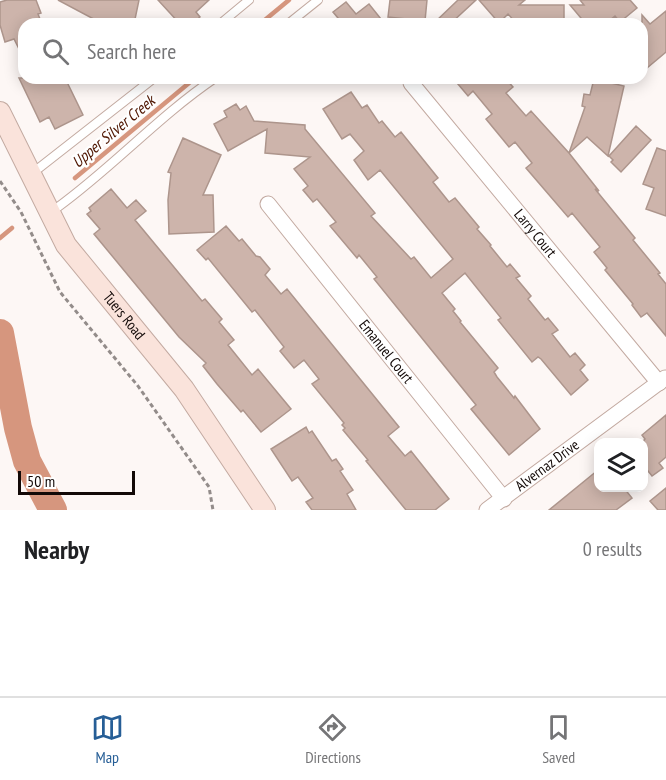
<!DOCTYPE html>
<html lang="en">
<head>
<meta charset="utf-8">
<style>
	:root { --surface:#fff; --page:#f2f2f2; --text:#202124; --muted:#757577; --line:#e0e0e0; --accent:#265e96 }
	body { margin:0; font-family:"PT Sans Narrow",sans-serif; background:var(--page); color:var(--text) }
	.controls { position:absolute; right:18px; bottom:18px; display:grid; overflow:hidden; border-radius:12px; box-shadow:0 3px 15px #0003 }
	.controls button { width:54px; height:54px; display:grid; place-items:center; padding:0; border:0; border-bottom:2px solid var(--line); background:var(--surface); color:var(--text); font:30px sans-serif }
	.scale { position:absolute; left:18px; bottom:15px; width:117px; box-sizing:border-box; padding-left:6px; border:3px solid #120907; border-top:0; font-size:16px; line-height:21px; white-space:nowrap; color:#120907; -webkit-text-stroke:4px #fff; paint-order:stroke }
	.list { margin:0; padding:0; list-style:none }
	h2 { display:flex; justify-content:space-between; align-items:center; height:78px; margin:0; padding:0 24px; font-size:26px }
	h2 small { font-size:20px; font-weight:400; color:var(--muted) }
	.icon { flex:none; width:33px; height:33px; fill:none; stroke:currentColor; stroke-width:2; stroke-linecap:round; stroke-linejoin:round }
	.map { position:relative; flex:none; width:666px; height:510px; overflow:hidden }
	.search { position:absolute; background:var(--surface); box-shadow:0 3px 15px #0003; left:18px; right:18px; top:18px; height:66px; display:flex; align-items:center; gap:15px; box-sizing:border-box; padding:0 21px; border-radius:18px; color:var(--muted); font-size:22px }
	.sheet { height:186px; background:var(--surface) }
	nav { display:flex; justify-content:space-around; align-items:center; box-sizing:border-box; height:84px; border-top:2px solid var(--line); background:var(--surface); font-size:16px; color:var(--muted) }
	nav a { display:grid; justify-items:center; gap:3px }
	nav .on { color:var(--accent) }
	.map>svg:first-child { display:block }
</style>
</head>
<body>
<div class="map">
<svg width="666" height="510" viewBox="0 0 666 510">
	<rect width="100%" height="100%" fill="#fdf7f5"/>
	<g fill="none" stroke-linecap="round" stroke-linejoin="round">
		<path stroke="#d6967e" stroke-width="4.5" d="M 260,24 L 289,0
			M 75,178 L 195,78
			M 0,238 L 12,228"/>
		<path stroke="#d6967e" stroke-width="28" d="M 0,333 L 18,428 L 27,461 L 53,510"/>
	</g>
	<path fill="#cdb4ab" stroke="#ad958c" stroke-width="1.5" d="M 7,0 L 36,0 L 41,13 L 38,14 L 42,24 L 24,24 L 24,59 L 14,39 L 5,42 L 0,25 L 0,2 Z
		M 58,0 L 139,0 L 134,24 L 103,24 Z
		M 158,0 L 209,0 L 196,12 L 200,17 L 192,24 L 180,24 Z
		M 390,0 L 427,0 L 425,21 L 388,17 Z
		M 458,0 L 476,0 L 450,24 L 433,24 Z
		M 479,0 L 525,0 L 519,5 L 564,5 L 564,24 L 517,24 L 508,14 L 499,23 Z
		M 580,0 L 630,0 L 637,8 L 620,22 L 615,16 L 605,24 L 586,24 L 570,5 L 584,5 Z
		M 346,2 L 356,14 L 369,4 L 385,24 L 343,24 L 333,12 Z
		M 666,11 L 666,52 L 647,68 L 642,62 L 642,15 L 650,24 Z
		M 19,78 L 65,78 L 83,115 L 55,129 L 49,117 L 40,122 Z
		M 462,78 L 505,78 L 513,87 L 506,93 L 526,116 L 531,111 L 569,153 L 585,107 L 582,106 L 584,94 L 590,95 L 594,79 L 624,86 L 608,156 L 587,137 L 569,153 L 599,191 L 595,189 L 635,238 L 633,240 L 660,273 L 658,274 L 666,284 L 666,336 L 647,313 L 641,317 L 632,305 L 633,304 L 605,270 L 607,268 L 594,252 L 600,247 L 572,213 L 568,217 L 526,168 L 532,163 L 515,142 L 509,147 L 500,136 L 486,119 L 492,114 L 473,91 L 468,96 L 458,84 L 463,80 Z
		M 351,92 L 362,108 L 367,105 L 379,123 L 382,121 L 395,137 L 401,132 L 438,178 L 433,182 L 449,202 L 455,198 L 479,227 L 477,229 L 491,245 L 490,246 L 507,267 L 510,264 L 520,276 L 516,278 L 531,296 L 528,299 L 545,320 L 548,318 L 558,330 L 552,334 L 570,357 L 575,353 L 585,365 L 580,370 L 588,380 L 571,395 L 541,359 L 538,357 L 532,362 L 498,320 L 501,318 L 465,273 L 442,293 L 455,309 L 453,311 L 461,321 L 460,322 L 498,368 L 494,372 L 497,377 L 514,398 L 515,396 L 540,429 L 509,455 L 471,409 L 476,405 L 374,279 L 377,277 L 359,255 L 357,258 L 330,226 L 336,222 L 317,199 L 313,202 L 303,190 L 308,186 L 294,169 L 310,157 L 265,153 L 267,129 L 228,151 L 214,124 L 227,117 L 224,111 L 236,104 L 240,110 L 246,106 L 254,121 L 305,125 L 305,129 L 375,213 L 371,216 L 411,259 L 414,257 L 431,278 L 453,259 L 380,170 L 368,180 L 354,160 L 364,151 L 350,134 L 342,139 L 323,109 Z
		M 636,126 L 651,140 L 621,172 L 611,162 L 613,160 L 609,156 Z
		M 183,138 L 221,155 L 203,195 L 213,195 L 214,232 L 169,234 L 168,200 L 171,173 L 168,172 Z
		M 657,148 L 666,151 L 666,216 L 646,209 L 654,188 L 643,184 Z
		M 111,189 L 127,208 L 136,200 L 146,211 L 135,220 L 202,301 L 205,299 L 222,319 L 219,322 L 234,340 L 228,345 L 252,375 L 258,369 L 291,409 L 261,432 L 243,410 L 241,412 L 217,384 L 203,366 L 206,363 L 179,337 L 94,234 L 100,229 L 87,214 L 91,211 L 89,208 Z
		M 226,226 L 239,241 L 242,239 L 256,256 L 260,257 L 270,269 L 265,275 L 281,294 L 287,289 L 399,427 L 388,436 L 405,456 L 411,451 L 449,499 L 435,510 L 406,510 L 366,461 L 368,460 L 343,430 L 345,428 L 342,425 L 344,423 L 312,384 L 319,379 L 304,360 L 294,368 L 280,351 L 284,347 L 255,310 L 252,312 L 208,258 L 206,260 L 197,250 Z
		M 666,415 L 666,457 L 659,463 L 663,468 L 652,476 L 644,466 L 644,440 L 645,439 L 642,435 Z
		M 306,427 L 309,433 L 312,431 L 332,461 L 336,459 L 343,469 L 340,471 L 353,490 L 347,494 L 356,510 L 312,510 L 306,502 L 313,498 L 298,477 L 292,481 L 271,449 Z
		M 598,470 L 598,488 L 624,488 L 632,498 L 616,510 L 549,510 Z
		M 666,488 L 666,510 L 658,510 L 650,501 Z"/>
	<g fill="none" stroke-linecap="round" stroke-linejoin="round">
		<g stroke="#c3aaa1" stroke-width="10">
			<path id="lane" d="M 220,24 L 249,0
				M 288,24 L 318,0
				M 39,168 L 154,78
				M 58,207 C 113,167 159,116 215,78"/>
		</g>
		<g stroke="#c3aaa1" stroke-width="17">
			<g id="street">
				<path id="s1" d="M 411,83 L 659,383"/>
				<path id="s2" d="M 268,204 L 504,499"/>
				<path id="s3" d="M 487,510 L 665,378"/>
			</g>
		</g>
		<g stroke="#c3aaa1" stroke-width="22">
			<g id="secondary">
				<path id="s4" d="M 0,112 L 66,245 L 184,389 L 265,510"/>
			</g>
		</g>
		<path stroke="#938c8a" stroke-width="3" stroke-dasharray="4.5 3" stroke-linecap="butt" d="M 0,181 L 21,212 L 60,292 L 138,386 L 209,487 L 213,510"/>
		<use href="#lane" stroke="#fff" stroke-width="8"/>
		<use href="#street" stroke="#fff" stroke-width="15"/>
		<use href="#secondary" stroke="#fae3db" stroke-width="20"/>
	</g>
	<g text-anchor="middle" stroke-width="4.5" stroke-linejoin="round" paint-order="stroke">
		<g font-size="15" fill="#120907" stroke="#fff">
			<text dy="5" stroke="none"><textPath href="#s1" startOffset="195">Larry Court</textPath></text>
			<text dy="5" stroke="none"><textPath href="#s4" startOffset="240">Tuers Road</textPath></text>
			<text dy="5" stroke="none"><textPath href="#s2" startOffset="189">Emanuel Court</textPath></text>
			<text dy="5" stroke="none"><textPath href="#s3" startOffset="75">Alvernaz Drive</textPath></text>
		</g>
		<g font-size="16" font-style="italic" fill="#4f1500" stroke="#fff">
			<text transform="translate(113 131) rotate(-40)" y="6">Upper Silver Creek</text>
		</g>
	</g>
</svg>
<div class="controls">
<button><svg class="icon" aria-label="layers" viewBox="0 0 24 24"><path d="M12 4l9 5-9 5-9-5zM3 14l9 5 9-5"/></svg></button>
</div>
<div class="scale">50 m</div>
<div class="search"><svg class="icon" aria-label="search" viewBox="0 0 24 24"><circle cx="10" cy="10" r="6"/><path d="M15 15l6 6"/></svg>Search here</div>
</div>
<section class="sheet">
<h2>Nearby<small>0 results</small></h2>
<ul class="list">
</ul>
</section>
<nav>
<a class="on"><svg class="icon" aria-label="map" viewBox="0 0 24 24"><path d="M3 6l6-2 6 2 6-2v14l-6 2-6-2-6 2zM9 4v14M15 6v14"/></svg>Map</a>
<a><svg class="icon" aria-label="directions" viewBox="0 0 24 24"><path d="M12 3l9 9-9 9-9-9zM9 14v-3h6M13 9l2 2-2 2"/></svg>Directions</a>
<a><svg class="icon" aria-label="saved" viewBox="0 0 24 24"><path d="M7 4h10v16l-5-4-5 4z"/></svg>Saved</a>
</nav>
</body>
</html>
